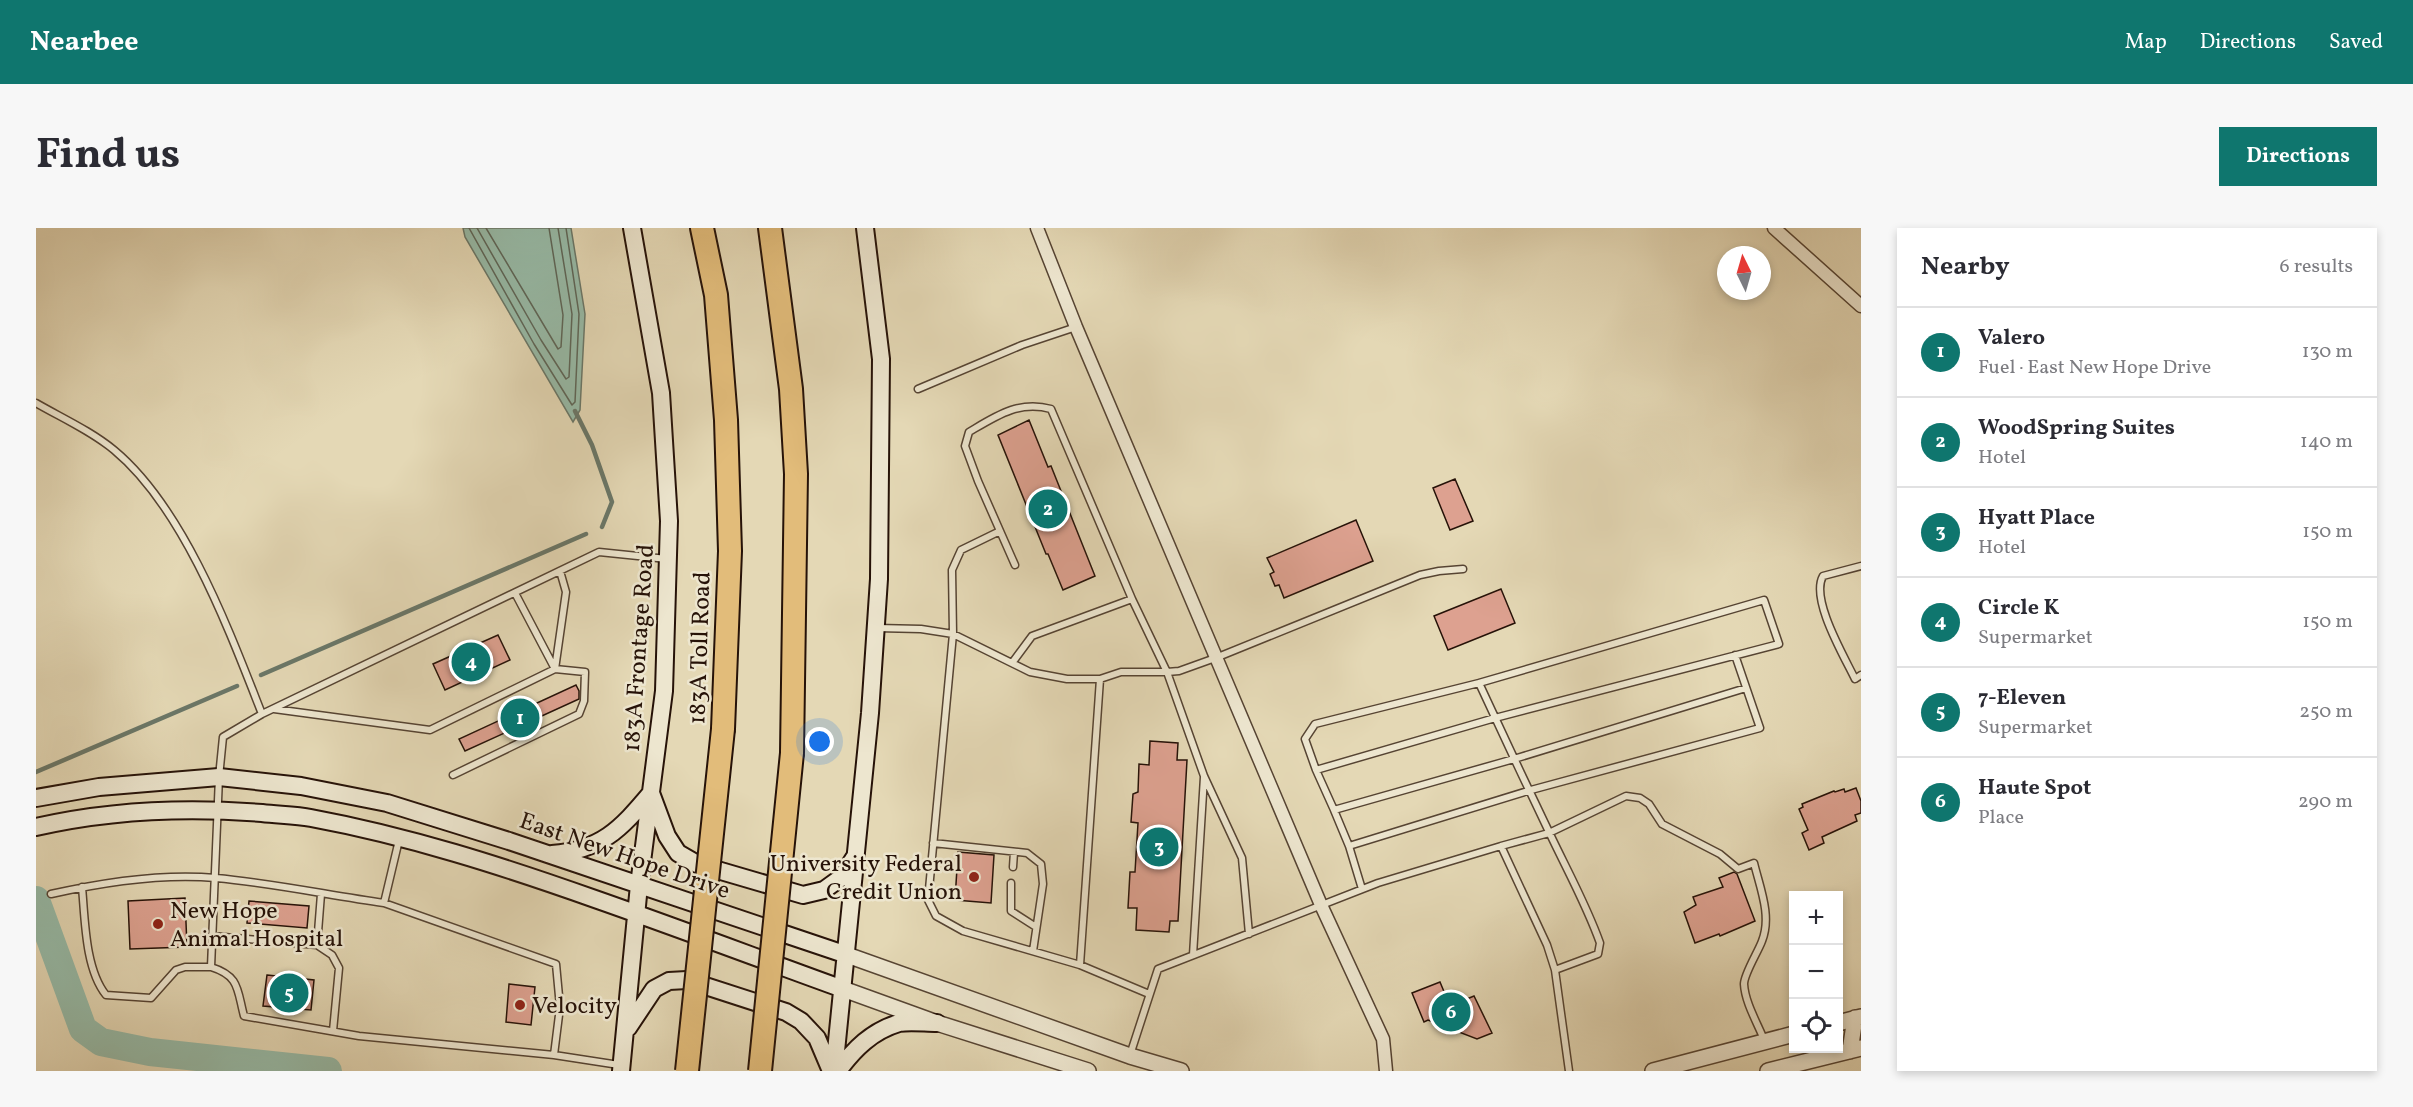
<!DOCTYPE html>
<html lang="en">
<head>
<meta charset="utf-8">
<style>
	:root { --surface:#fff; --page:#f7f7f7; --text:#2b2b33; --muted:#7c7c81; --line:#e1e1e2; --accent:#0f766e }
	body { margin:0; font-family:Vollkorn,serif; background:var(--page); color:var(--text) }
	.controls { position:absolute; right:18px; bottom:18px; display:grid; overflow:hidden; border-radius:0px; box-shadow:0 3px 9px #0003 }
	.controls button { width:54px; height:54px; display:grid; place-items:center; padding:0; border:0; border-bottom:2px solid var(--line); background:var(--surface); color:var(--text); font:30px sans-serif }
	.compass { position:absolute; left:1681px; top:18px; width:54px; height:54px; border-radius:50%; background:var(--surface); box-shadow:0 3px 9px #0003; rotate:355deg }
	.you { position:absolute; left:784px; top:514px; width:21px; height:21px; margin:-15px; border:4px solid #fff; border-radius:50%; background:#1a73e8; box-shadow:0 0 0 9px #1a73e833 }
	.badge { display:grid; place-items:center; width:39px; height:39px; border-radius:50%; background:var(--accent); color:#fff; font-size:20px; font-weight:700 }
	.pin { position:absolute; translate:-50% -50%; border:3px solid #fff; box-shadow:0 2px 6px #0006 }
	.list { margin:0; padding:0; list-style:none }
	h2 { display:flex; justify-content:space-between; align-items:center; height:78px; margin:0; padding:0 24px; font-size:26px }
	h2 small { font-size:20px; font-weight:400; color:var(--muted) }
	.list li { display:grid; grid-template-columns:39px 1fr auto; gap:18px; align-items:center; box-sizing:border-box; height:90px; padding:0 24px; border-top:2px solid var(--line) }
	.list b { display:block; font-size:22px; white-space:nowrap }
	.list p { margin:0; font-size:20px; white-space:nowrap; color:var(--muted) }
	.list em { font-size:20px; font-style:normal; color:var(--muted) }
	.icon { flex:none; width:33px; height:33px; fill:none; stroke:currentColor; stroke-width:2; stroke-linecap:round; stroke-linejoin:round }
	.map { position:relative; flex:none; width:1825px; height:843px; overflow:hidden; border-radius:0px }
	header { display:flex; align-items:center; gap:36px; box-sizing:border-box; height:84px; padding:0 30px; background:var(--accent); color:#fff }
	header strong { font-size:28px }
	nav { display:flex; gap:33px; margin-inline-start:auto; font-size:21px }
	.intro { display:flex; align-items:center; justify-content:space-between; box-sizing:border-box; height:144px; padding:0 36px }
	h1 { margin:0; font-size:42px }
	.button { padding:15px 27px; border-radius:0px; background:var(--accent); color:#fff; font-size:21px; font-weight:700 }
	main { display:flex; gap:36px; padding:0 36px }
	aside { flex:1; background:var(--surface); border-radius:0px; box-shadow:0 3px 9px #0003 }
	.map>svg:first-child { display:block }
</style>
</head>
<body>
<header>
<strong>Nearbee</strong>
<nav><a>Map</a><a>Directions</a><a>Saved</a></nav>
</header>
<div class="intro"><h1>Find us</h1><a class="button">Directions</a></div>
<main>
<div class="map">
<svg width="1825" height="843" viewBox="0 0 1825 843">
	<rect width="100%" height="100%" fill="#e4d8b5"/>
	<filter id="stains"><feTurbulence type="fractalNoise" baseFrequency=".00333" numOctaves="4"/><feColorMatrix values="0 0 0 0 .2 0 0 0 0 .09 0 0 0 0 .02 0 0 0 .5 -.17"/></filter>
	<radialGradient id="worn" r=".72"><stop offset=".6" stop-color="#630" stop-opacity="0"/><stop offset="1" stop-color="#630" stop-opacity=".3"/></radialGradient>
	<path fill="#97bba8" stroke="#6a7768" stroke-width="1.5" d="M 427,0 L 535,0 L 549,86 L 544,182 L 537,194 L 429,9 Z"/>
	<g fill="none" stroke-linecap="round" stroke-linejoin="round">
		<path stroke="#5e6658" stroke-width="1.5" d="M 433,0 L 498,116 L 536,177 L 539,174 L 543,86 L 530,0
			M 441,0 L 505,112 L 530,151 L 533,149 L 536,86 L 522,0
			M 450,0 L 522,121 L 525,119 L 527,87 L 513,0"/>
		<path stroke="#6a7768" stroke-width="4.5" d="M 539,183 L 556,217 L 576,274 L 566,299
			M 225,447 L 550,306
			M 0,544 L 201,458"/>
		<path stroke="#97bba8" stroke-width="28" d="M 0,672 L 47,801 L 65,814 L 114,824 L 292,843"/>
	</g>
	<path fill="#dda190" stroke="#261208" stroke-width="1.5" d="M 993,192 L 1012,239 L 1015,238 L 1059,348 L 1027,362 L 1012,326 L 1010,326 L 962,207 Z
		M 1419,251 L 1437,293 L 1414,302 L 1397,260 Z
		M 1320,292 L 1337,333 L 1248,370 L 1243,357 L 1239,358 L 1234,346 L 1238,344 L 1231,330 Z
		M 1465,361 L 1479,395 L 1412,422 L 1398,388 Z
		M 462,407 L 474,432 L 409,462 L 397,436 Z
		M 540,457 L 543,463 L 543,471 L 429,523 L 423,511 Z
		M 1114,513 L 1142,515 L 1141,532 L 1151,532 L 1142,693 L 1134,693 L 1133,704 L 1100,702 L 1101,680 L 1092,680 L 1094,644 L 1099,644 L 1102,595 L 1095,594 L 1097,566 L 1102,564 L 1103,536 L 1113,537 Z
		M 1820,560 L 1825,573 L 1825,585 L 1819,587 L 1821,593 L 1786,609 L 1788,615 L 1773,622 L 1766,605 L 1772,602 L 1763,581 L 1767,579 L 1766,576 L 1798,563 L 1799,564 L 1808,561 L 1809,564 Z
		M 922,624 L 958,627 L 955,675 L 919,672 Z
		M 1698,644 L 1701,646 L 1719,693 L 1684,708 L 1683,706 L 1659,715 L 1648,684 L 1660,677 L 1657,669 L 1687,659 L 1683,650 Z
		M 149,670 L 151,719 L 94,721 L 92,673 Z
		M 213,673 L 273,678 L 271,700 L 211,695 Z
		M 231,747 L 278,752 L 275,782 L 227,778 Z
		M 1404,754 L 1414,778 L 1438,768 L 1456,805 L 1441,811 L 1392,792 L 1388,794 L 1376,765 Z
		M 473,756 L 499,759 L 495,797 L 470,794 Z"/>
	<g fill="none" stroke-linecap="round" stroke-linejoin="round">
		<g stroke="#564433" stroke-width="9">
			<path id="service" d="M 882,161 L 986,117 L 1040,99
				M 0,175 C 26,190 55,203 78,222 C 148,280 193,402 226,486
				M 964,303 L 925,322 L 916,342 L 917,406 L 892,672 L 900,688 L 927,703 L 1044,737
				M 1825,338 L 1787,348 C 1774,371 1808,428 1819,451 L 1825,447
				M 1096,371 L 1131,444 L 1168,548 L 1206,630 L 1213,706
				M 841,400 L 885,401 L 917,406 L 994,444 L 1031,451 L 1064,451 L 1085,444 L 1131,444 L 1143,443 L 1182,429 L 1384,347 L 1403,343 L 1427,341
				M 976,435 L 996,408 L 1096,371 L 1015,181 C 983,172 960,188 933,204 L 929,218 L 942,253 L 979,337
				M 1064,451 L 1044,737 L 1113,766
				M 1443,455 L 1728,372 L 1743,416 L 1459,490 L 1280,542 L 1269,511 L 1279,496 L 1443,455 C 1466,505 1490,556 1514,606 C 1531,642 1551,678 1564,715 L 1562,726 L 1519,742
				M 238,481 L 394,502 L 519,441 L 530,364 L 524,343
				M 1280,542 L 1298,582 L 1478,531 L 1710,460
				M 417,547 L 543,486 L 548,473 L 549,444 L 519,441 L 479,365
				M 1298,582 L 1313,618 L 1495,562 L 1724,500 L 1699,427
				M 363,612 L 348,675 L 520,736 L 524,779 L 518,827 L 323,808 L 208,788 C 201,762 204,748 175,739 L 183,549 L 187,509 L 226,486 L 563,324 L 631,331
				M 897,615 L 991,625 L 1005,636 L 1007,656 L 997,723
				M 1313,618 L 1326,661
				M 1465,618 L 1513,605 L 1590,568 L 1604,570 L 1613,576 L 1626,596 L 1684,626 L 1702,641 L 1718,635 C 1724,660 1736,688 1726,713 C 1722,724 1708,746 1708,756 C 1709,775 1722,796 1729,814
				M 977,639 L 978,624
				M 975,655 L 975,683 L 1000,699
				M 46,659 C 49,691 49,741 70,767 L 115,770 L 140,742 L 149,739 L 175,739
				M 15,666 C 68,654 125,645 180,650 C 236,655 292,667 348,675
				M 176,708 L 281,717 L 296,727 L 303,740 L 297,803
				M 281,717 L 285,666
				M 1157,727 L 1168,549
				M 518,827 L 583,837
				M 1094,827 L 1122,741 L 1342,655 L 1465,618 L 1511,717 L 1519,742 L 1533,843"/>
		</g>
		<g stroke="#564433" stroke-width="15">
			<path id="minor" d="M 1001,0 L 1040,99 L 1285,677 L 1347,811 L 1350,843
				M 1738,0 L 1825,78"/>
		</g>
		<g stroke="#564433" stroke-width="18">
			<path id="tertiary" d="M 811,727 L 1094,828 L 1145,843
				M 807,761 L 901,795 L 1052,843
				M 1802,795 L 1825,789
				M 1814,823 L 1819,790
				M 1617,843 L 1758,806
				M 1732,843 L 1825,820"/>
		</g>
		<g stroke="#261208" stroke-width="20">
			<path id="secondary" d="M 0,570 L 63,559 L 183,549 L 265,558 L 351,575 L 473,613 L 811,727
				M 0,599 C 74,582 150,579 226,585 C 242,587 259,587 275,590 C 372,608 466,638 559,671 C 642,700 724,731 807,761
				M 516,626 C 565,622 584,602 615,565 L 631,608 L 642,625 L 661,636 L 767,667 L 788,662 L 806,649 L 818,630
				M 592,800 L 618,761 L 633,753 L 651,752 L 750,784 L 765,793 L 781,810 L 795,843
				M 585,843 L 603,657 L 628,463 L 633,293 L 625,165 L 596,0
				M 798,843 L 834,485 L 843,351 L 845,131 L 829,0
				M 802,843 C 818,821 836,803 863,795 C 874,793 889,795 901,795"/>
		</g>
		<g stroke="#261208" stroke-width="26">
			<path id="motorway" d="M 666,0 L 680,67 L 690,192 L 694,323 L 687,501
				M 734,0 L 755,161 L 760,246 L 756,525"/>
		</g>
		<use href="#service" stroke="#ede6cf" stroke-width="6"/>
		<use href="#minor" stroke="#ede6cf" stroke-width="12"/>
		<use href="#tertiary" stroke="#ede6cf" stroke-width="15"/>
		<use href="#secondary" stroke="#ede6cf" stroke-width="16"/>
		<use href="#motorway" stroke="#e2bc7a" stroke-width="22"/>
		<g stroke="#261208" stroke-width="26" stroke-linecap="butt">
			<path id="motorway-bridge" d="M 651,843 L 687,501
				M 724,843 L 756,525"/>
		</g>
		<use href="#motorway-bridge" stroke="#e2bc7a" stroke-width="22"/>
	</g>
	<g fill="#8f2418" stroke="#ede6cf" stroke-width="2">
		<circle cx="938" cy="649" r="6"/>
		<circle cx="122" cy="696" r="6"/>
		<circle cx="484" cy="777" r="6"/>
	</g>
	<g text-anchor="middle" stroke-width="5" stroke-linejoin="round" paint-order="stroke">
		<g font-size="24" fill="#261208" stroke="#ede6cf">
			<text transform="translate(602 420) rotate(-86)" y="8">183A Frontage Road</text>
			<text transform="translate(663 420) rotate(-88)" y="8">183A Toll Road</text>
			<text transform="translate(589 627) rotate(19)" y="8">East New Hope Drive</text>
		</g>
		<g font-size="24" fill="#261208" stroke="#ede6cf" text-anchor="start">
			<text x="926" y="643" text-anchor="end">University Federal<tspan x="926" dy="28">Credit Union</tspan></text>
			<text x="134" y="690">New Hope<tspan x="134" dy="28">Animal Hospital</tspan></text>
			<text x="496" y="785">Velocity</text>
		</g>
	</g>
	<rect width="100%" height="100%" filter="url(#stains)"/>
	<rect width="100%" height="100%" fill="url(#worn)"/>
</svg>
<div class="controls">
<button>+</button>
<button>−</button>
<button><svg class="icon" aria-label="locate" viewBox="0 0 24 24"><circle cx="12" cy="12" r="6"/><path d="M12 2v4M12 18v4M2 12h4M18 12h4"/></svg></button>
</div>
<svg class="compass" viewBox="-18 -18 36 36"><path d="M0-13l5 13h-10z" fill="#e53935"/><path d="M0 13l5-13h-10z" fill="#7c7c81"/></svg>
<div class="you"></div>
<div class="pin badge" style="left:484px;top:490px">1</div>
<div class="pin badge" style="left:1012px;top:281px">2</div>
<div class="pin badge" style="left:1123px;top:619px">3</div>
<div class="pin badge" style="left:435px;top:434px">4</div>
<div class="pin badge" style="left:253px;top:765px">5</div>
<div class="pin badge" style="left:1415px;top:784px">6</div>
</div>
<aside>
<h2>Nearby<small>6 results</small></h2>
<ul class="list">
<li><span class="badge">1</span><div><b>Valero</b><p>Fuel · East New Hope Drive</p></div><em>130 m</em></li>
<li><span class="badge">2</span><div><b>WoodSpring Suites</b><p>Hotel</p></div><em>140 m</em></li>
<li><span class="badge">3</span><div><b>Hyatt Place</b><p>Hotel</p></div><em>150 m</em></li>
<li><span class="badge">4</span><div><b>Circle K</b><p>Supermarket</p></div><em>150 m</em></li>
<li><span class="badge">5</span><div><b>7-Eleven</b><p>Supermarket</p></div><em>250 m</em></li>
<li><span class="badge">6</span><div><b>Haute Spot</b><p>Place</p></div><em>290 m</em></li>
</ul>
</aside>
</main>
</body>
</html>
